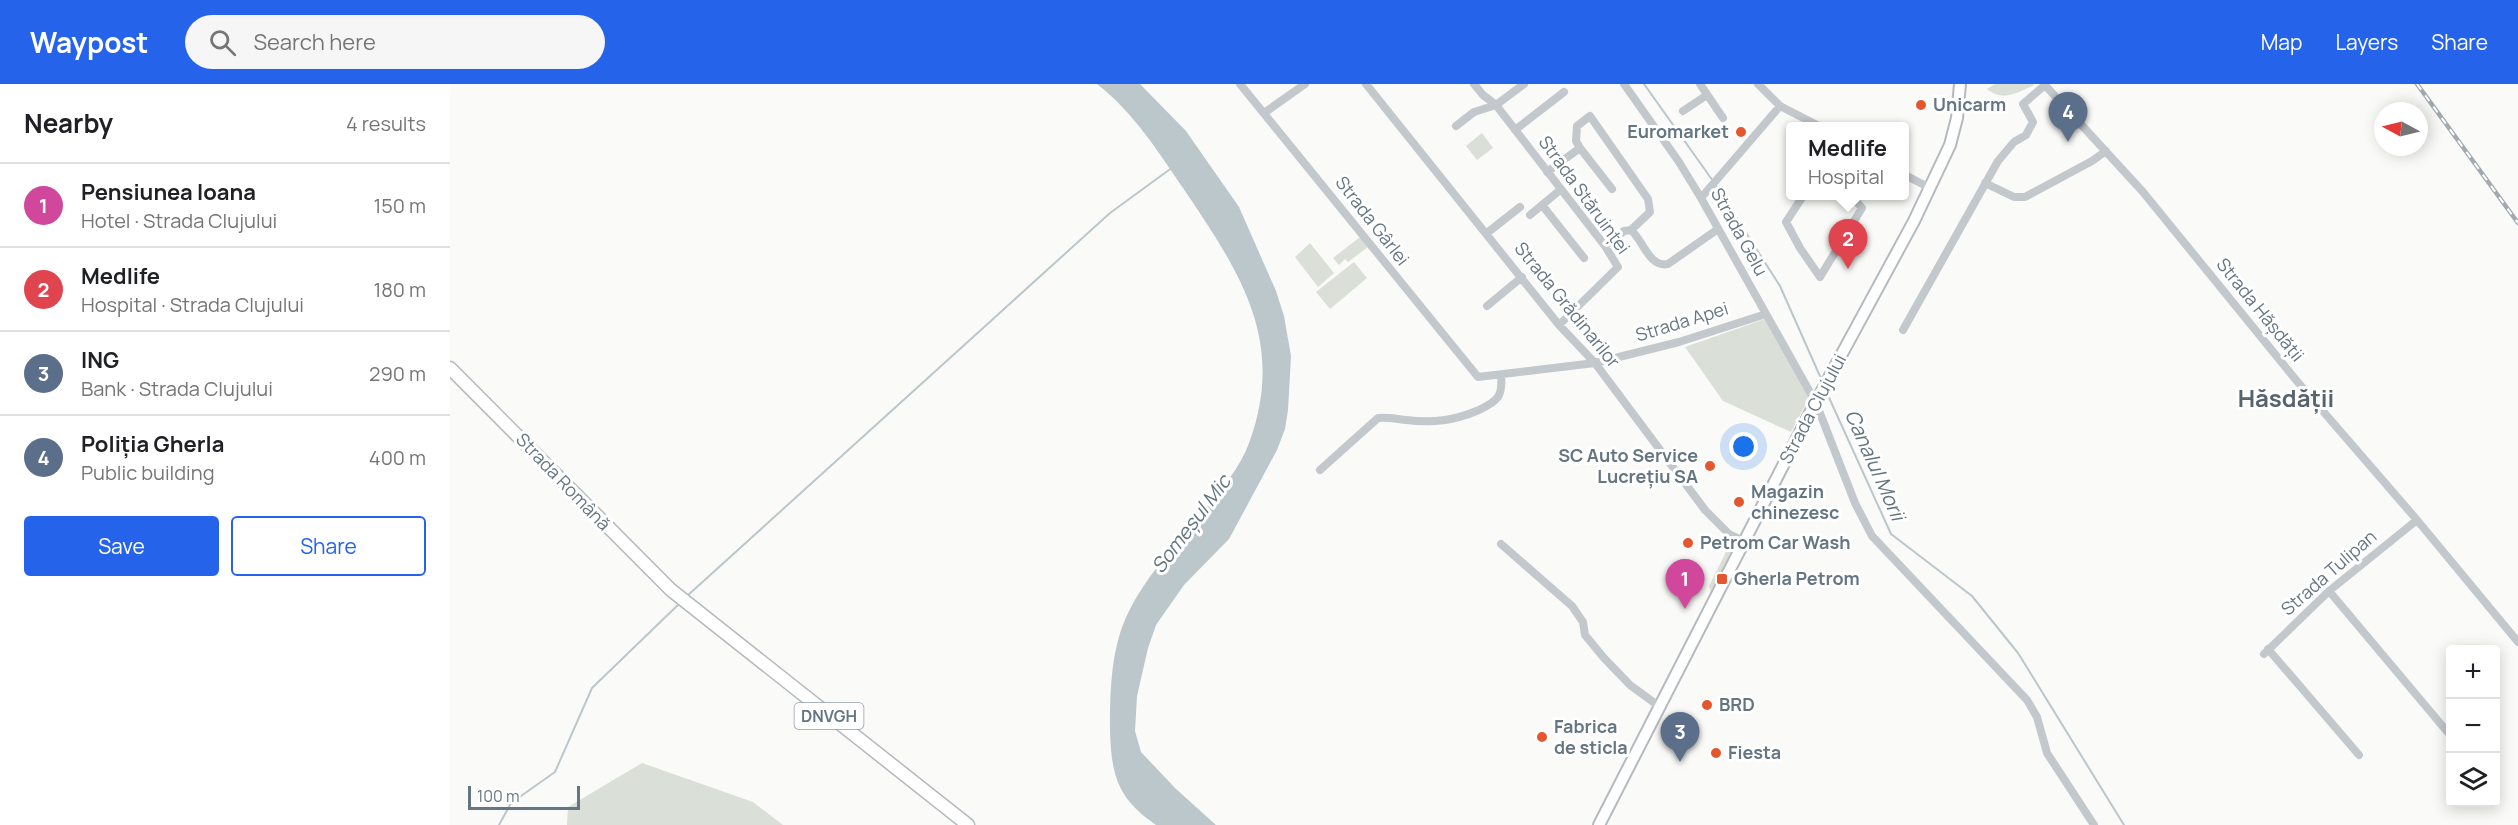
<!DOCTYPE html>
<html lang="en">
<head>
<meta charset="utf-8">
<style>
	:root { --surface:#fff; --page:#f6f6f6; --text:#202124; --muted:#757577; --line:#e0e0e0; --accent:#2563eb }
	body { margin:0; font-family:Manrope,sans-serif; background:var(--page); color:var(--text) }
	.controls { position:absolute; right:18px; bottom:18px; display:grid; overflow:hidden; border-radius:6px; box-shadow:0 3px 15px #0003 }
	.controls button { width:54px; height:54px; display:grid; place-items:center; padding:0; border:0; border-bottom:2px solid var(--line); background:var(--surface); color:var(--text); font:30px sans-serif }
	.compass { position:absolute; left:1924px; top:18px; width:54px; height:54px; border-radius:50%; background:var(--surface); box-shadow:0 3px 15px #0003; rotate:277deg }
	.scale { position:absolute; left:18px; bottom:15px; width:112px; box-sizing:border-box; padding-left:6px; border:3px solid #657683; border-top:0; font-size:16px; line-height:21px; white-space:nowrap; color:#657683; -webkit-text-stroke:4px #fff; paint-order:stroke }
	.you { position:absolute; left:1294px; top:363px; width:21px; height:21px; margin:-15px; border:4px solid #fff; border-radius:50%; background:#1a73e8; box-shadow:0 0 0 9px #1a73e833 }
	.badge { display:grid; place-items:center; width:39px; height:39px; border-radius:50%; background:var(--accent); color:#fff; font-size:20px; font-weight:700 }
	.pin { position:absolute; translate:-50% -50px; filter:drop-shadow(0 2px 3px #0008) }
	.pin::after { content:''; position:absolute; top:32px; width:21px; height:18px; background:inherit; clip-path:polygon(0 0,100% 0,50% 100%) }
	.popup { position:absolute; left:1336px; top:38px; width:123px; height:78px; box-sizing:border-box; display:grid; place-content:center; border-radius:6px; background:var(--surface); filter:drop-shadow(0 2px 4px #0005); font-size:20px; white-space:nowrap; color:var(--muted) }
	.popup b { font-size:22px; color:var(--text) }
	.popup::after { content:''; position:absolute; left:50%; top:100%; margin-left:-12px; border:12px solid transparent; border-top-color:var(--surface) }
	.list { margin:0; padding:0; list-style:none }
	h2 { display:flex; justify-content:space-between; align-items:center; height:78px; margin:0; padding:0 24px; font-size:26px }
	h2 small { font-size:20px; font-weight:400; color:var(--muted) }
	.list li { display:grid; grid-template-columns:39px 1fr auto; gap:18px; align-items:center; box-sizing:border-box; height:84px; padding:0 24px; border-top:2px solid var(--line) }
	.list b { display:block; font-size:22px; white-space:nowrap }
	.list p { margin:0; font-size:20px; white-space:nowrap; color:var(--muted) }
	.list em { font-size:20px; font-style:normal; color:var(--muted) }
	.actions { display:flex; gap:12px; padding:18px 24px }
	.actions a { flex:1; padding:14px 0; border:2px solid var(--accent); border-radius:6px; text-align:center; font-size:21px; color:var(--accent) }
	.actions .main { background:var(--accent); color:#fff }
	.icon { flex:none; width:33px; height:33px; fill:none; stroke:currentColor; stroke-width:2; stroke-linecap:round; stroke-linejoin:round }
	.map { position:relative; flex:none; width:2068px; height:741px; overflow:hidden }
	header { display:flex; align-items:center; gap:36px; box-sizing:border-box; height:84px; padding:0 30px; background:var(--accent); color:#fff }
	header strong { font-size:28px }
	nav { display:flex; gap:33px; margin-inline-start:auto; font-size:21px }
	.search { width:420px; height:54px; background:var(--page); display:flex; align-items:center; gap:15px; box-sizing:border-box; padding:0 21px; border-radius:33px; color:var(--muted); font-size:22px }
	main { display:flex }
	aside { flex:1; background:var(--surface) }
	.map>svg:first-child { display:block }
</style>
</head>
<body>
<header>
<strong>Waypost</strong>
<div class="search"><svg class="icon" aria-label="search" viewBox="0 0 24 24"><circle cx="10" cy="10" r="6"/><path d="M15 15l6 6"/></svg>Search here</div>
<nav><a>Map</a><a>Layers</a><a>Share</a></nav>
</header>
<main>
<aside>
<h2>Nearby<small>4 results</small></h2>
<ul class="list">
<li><span class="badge" style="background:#d1479c">1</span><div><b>Pensiunea Ioana</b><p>Hotel · Strada Clujului</p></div><em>150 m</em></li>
<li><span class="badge" style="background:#e0444e">2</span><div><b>Medlife</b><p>Hospital · Strada Clujului</p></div><em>180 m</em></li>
<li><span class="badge" style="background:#5c6f8a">3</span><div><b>ING</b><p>Bank · Strada Clujului</p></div><em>290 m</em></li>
<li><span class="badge" style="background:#5c6f8a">4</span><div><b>Poliția Gherla</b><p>Public building</p></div><em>400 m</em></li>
</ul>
<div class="actions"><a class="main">Save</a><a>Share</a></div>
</aside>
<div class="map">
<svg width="2068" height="741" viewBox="0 0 2068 741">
	<rect width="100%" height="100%" fill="#fafaf8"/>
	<path fill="#dadfd7" d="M 1545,0 L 1583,0 L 1584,1 C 1567,9 1553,18 1537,5 Z
		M 1032,49 L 1043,64 L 1027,76 L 1016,62 Z
		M 910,153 L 918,163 L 898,178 L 895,175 L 889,181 L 883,174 Z
		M 860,159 L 884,189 L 868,203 L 845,173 Z
		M 904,178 L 917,194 L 880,225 L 866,208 Z
		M 1315,235 L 1359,314 L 1341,348 L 1273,317 L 1235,263 Z
		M 1281,463 L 1285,465 L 1263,509 L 1261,508 L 1259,502 L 1277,466 Z
		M 192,679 L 303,718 L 333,741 L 117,741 L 118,723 Z"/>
	<path fill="#bbc7cb" d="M 647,0 L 690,0 L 736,47 L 789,123 L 826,207 L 834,232 L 841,272 L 838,326 L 835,345 L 827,366 L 779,455 L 734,501 L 706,541 L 698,564 L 687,612 L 685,647 L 691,668 L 726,705 L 766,741 L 706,741 C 667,714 661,691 660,644 C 660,606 661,564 678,529 C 695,494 723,463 748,434 C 766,411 789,387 799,359 C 837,256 789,187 733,104 C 707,66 684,29 647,0 Z"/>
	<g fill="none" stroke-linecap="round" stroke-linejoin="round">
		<path stroke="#bbc7cb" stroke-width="2" d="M 1194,0 L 1263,97
			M 1266,102 L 1330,202 L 1373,299
			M 1376,307 L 1441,450 L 1522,512 L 1568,569 L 1674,741
			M 237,512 L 660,129 L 723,83
			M 49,741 L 61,719 L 105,688 L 142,604 L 231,518"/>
		<g stroke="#b5babe" stroke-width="14">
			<path id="major" d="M 1149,741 L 1362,325 L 1464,137 L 1500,61 L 1507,34 L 1510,0"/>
		</g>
		<g stroke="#b4b9bd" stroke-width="15">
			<path id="highway" d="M 0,284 L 221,506 L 518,741"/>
		</g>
		<path stroke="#c3c8cc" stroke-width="8" d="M 790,0 L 1028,293 L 1145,279 L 1229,258 L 1316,230
			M 916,0 L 1109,241 L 1145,279 L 1255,426 L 1279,450 L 1294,457
			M 1024,0 L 1033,11 L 1046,21
			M 1074,0 L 1046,21 L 1155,162 L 1168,183 L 1109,241
			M 1174,0 L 1229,78 L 1251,114 L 1366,319 L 1405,419 L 1422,452 L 1577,616 L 1587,633 L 1597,669 L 1644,741
			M 1250,0 L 1273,34
			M 1308,0 L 1330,22 L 1369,42
			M 1594,0 L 1693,108 L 1846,296 L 1967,436 L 2068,558
			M 1233,27 L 1257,11
			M 814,29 L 855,0
			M 1006,42 L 1024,28 L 1046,21
			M 1065,46 L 1114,8
			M 1130,64 L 1162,105
			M 1097,88 L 1130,64 L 1126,57 L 1127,42 L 1140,32 L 1198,115 L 1200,128 L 1181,146
			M 1455,91 L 1480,104
			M 1535,99 L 1564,113 L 1575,113 L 1642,77 L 1656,67
			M 1353,112 L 1336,138 L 1350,164 L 1370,193 L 1412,124 L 1402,112
			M 1251,114 L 1330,22
			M 1092,121 L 1134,174
			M 1080,131 L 1110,106
			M 1037,149 L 1070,123
			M 1155,162 L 1174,147 L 1181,146 C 1193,156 1199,184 1218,180 L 1268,145
			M 1037,222 L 1072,193
			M 1453,246 L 1548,77 L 1564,58 L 1576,51 L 1583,38 L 1573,20 L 1595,1
			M 870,386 L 928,334 C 937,333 947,335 956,336 C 984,339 1003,337 1029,326 C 1048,317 1053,312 1051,291
			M 1051,460 L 1122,522 L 1133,538 L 1135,551 L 1154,574 L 1180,601 L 1210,623
			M 1879,507 L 2000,651
			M 1818,565 L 1909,671
			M 1814,570 L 1879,507 L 1967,436"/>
		<use href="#major" stroke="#fff" stroke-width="10"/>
		<use href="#highway" stroke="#fff" stroke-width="12"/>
		<g stroke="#a2aab0" stroke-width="4.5">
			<path id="rail" d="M 1967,0 L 2068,139"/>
		</g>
		<use href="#rail" stroke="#fff" stroke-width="2" stroke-dasharray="7" stroke-linecap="butt"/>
	</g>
	<g fill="#e4572e" stroke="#fff" stroke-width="2">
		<circle cx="1471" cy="21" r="6"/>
		<circle cx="1291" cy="48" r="6"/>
		<circle cx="1260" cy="382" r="6"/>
		<circle cx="1289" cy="418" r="6"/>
		<circle cx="1238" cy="459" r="6"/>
		<rect x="1266" y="489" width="12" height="12" rx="3"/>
		<circle cx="1257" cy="621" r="6"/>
		<circle cx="1092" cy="653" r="6"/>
		<circle cx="1266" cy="669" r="6"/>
	</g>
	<g text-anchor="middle" stroke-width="6" stroke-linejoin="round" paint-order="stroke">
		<rect fill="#fff" stroke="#939fa8" stroke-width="1.5" x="344.5" y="619" width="69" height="26" rx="4.5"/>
		<g font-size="16" font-weight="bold" fill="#657683">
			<text x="379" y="638">DNVGH</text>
		</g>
		<g font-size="18" font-weight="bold" fill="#657683" stroke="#fff" text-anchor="start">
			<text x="1483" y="27">Unicarm</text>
			<text x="1279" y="54" text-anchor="end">Euromarket</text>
			<text x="1248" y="378" text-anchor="end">SC Auto Service<tspan x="1248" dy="21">Lucrețiu SA</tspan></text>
			<text x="1301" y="414">Magazin<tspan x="1301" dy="21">chinezesc</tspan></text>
			<text x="1250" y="465">Petrom Car Wash</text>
			<text x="1284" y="501">Gherla Petrom</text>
			<text x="1269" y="627">BRD</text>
			<text x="1104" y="649">Fabrica<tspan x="1104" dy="21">de sticla</tspan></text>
			<text x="1278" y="675">Fiesta</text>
		</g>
		<g font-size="18" fill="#657683" stroke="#fff">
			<text transform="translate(1134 111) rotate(54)" y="6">Strada Stăruinței</text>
			<text transform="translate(922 137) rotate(52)" y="6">Strada Gârlei</text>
			<text transform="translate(1289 148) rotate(61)" y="6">Strada Gelu</text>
			<text transform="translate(1117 221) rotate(51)" y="6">Strada Grădinarilor</text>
			<text transform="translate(1810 226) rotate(51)" y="6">Strada Hășdății</text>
			<text transform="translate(1232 238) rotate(-17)" y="6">Strada Apei</text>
			<text transform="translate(1363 325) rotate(-62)" y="6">Strada Clujului</text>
			<text transform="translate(113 398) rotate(46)" y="6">Strada Română</text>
			<text transform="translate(1879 489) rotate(-41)" y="6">Strada Tulipan</text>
		</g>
		<g font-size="20" font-style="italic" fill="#60757c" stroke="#fff">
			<text transform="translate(1425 381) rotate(66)" y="7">Canalul Morii</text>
			<text transform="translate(741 440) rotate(-53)" y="7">Someșul Mic</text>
		</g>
		<g font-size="24" font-weight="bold" fill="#57646e" stroke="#fff">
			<text x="1836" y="323">Hăsdății</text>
		</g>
	</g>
</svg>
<div class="controls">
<button>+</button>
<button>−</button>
<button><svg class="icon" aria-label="layers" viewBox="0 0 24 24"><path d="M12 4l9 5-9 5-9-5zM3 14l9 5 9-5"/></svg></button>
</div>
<svg class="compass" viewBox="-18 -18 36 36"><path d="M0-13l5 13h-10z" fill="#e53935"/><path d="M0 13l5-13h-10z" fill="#757577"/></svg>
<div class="scale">100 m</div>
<div class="you"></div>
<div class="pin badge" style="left:1235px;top:525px;background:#d1479c">1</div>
<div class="pin badge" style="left:1398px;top:185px;background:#e0444e">2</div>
<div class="popup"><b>Medlife</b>Hospital</div>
<div class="pin badge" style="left:1230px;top:678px;background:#5c6f8a">3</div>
<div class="pin badge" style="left:1618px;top:58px;background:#5c6f8a">4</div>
</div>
</main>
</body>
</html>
